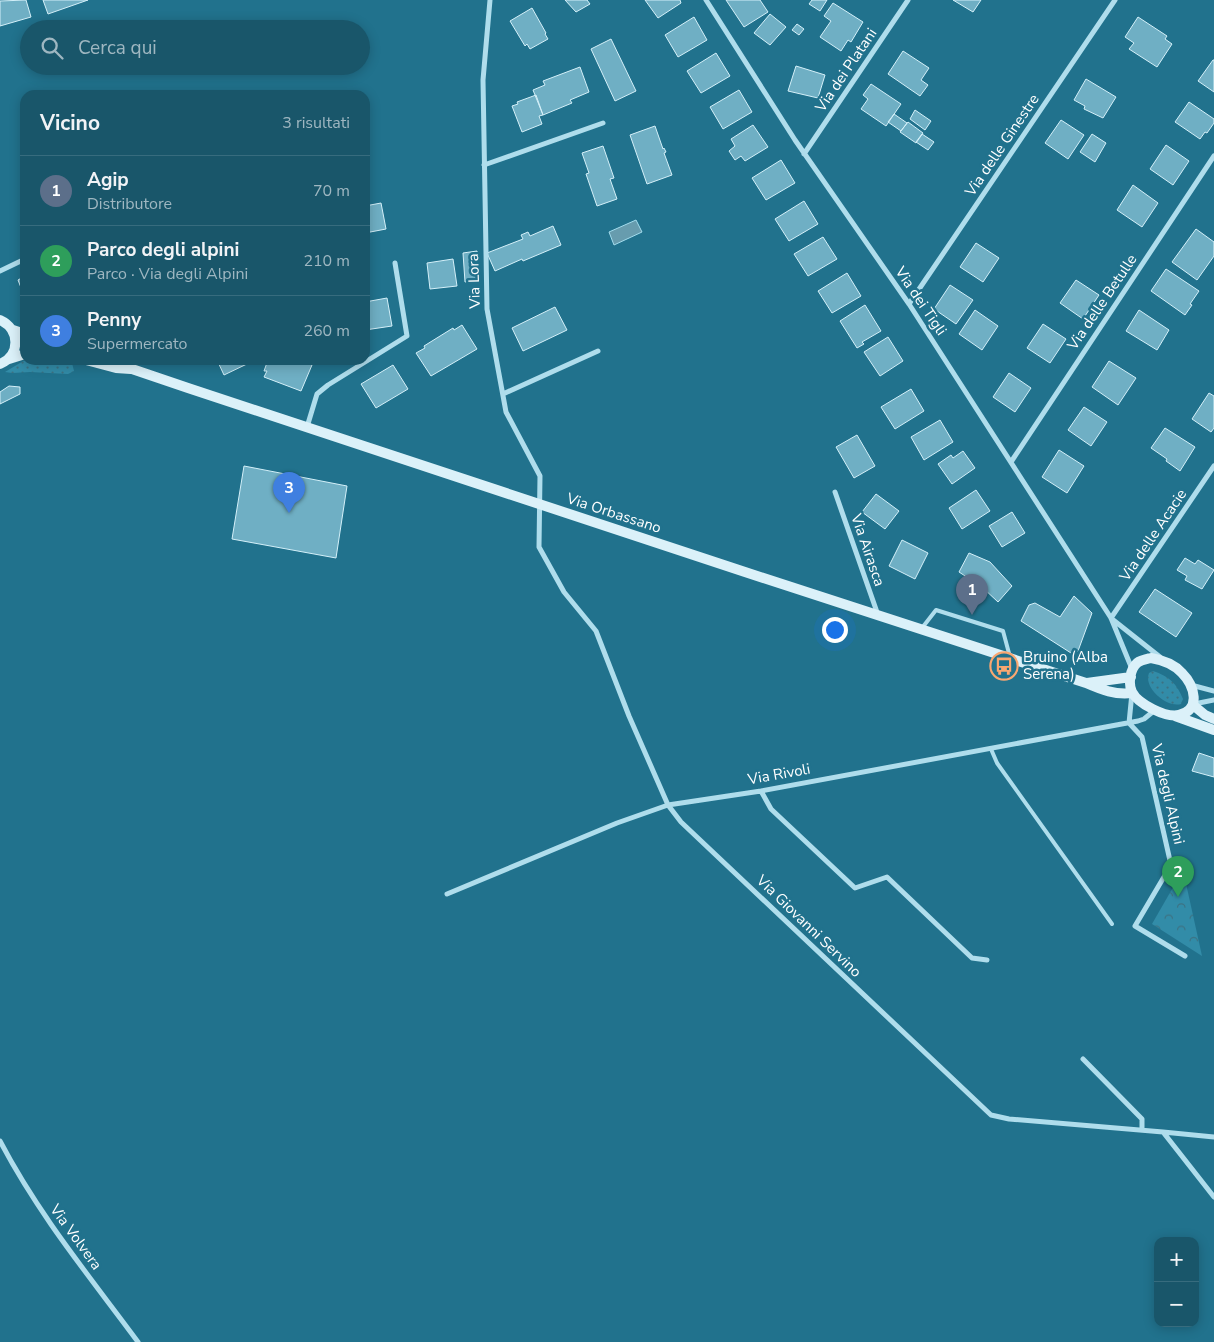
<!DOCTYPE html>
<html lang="it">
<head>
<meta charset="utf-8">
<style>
	:root { --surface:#19566a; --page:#225c70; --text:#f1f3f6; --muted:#9fb7c1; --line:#376c7e; --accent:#f9a771 }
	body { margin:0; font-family:"Nunito Sans",sans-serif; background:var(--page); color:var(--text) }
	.controls { position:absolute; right:15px; bottom:15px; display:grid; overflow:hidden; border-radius:10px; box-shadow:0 2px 12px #0003 }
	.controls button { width:45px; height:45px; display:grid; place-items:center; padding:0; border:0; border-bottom:1px solid var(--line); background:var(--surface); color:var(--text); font:25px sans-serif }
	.you { position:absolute; left:834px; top:629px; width:18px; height:18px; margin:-12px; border:4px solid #fff; border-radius:50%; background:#1a73e8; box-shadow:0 0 0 8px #1a73e833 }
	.badge { display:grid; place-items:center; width:32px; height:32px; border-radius:50%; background:var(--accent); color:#fff; font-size:16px; font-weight:700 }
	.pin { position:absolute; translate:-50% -41px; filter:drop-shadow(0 1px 2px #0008) }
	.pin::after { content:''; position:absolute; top:26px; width:18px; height:15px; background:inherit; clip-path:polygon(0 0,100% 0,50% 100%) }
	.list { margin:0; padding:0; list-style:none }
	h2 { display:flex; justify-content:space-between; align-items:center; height:65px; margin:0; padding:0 20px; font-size:21px }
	h2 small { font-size:16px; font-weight:400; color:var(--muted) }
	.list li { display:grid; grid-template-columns:32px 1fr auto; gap:15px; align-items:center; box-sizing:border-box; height:70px; padding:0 20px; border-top:1px solid var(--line) }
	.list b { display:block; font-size:19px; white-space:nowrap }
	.list p { margin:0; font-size:16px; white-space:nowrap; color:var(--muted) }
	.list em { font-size:16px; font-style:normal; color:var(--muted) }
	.icon { flex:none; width:28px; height:28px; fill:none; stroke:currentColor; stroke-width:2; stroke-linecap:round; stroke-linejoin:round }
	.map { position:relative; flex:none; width:1214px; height:1342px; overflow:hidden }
	.search { position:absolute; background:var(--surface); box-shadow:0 2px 12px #0003; left:20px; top:20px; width:350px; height:55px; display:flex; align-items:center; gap:12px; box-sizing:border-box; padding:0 18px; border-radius:28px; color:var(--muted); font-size:19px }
	.panel { position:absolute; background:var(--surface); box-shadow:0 2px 12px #0003; left:20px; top:90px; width:350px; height:275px; border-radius:15px }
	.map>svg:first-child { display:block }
</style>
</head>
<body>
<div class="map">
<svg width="1214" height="1342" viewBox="0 0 1214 1342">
	<defs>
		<pattern id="grass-dots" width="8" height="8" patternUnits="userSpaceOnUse" patternTransform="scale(1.25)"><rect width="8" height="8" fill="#328ca8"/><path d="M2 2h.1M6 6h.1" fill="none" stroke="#3c7283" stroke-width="1.8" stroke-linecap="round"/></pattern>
		<pattern id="forest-crowns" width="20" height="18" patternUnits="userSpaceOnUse" patternTransform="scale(1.25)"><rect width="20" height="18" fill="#328ca8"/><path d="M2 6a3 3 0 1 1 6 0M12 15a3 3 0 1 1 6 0" fill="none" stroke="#3c7283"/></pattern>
	</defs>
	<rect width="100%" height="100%" fill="#21728d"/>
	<path fill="url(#grass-dots)" d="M 25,360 L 59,360 L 72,363 L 74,371 L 68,374 L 30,372 L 12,373 L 5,372 Z
		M 1153,671 C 1169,676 1177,684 1183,699 L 1181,704 C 1167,708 1143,688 1149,673 Z"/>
	<path fill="url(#forest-crowns)" d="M 1183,870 L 1202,956 L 1152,924 Z"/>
	<path fill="#679cae" stroke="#a3dced" d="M 636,220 L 642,232 L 614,245 L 609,232 Z"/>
	<path fill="#6fafc4" stroke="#d4f0f9" d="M 26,0 L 31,17 L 0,26 L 0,1 Z
		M 43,0 L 88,0 L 48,14 Z
		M 565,0 L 587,0 L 590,4 L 576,12 Z
		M 645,0 L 680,0 L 681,3 L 658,18 Z
		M 726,0 L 760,0 L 768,12 L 744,27 Z
		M 812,0 L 827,0 L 820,11 L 809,4 Z
		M 953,0 L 981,0 L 973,12 Z
		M 833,3 L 863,22 L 851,42 L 848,40 L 841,51 L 820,37 L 831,21 L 824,16 Z
		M 532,8 L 546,33 L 545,34 L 548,39 L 530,49 L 527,44 L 525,46 L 510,21 Z
		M 770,14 L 786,27 L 770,45 L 754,33 Z
		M 694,17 L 707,40 L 678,57 L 665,35 Z
		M 1138,17 L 1167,36 L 1165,39 L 1172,44 L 1157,67 L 1129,49 L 1134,43 L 1125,37 Z
		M 797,24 L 804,29 L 799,35 L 792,30 Z
		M 611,39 L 636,91 L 615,101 L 591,49 Z
		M 903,51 L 929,68 L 921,80 L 928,85 L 920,96 L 888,74 Z
		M 716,53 L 730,76 L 701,93 L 687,71 Z
		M 1213,60 L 1214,60 L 1214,92 L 1198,81 Z
		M 796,66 L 825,75 L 818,98 L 788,91 Z
		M 580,67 L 589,92 L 570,100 L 572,103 L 543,115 L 533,90 L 545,85 L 543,81 Z
		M 1086,79 L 1116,97 L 1103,118 L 1084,109 L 1085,106 L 1074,100 Z
		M 871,84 L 901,104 L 886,126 L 861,109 L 868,99 L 863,95 Z
		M 739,90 L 752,112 L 723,129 L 710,107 Z
		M 536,95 L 543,115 L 539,116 L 542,124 L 522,132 L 512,106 L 518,104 L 517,102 Z
		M 1189,102 L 1214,119 L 1214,123 L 1207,133 L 1205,132 L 1200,139 L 1175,122 Z
		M 915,110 L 931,121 L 925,130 L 910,119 Z
		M 894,114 L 907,123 L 901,131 L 888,122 Z
		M 1061,120 L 1084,135 L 1068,159 L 1045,143 Z
		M 908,122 L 923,133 L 916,143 L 900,132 Z
		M 753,125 L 768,147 L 745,161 L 741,156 L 735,160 L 729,151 L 735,146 L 731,139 Z
		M 655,126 L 663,149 L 664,148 L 666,152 L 664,153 L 672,175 L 647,184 L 630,135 Z
		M 922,134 L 934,142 L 928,150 L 916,142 Z
		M 1092,134 L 1106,143 L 1095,162 L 1080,152 Z
		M 1166,145 L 1189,161 L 1173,185 L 1150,169 Z
		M 603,146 L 614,178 L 610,179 L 617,199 L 597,206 L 586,174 L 589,173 L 582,153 Z
		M 781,160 L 795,183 L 766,200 L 752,178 Z
		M 1133,185 L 1158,203 L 1142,227 L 1117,210 Z
		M 804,201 L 818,224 L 789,241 L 775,219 Z
		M 381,203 L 386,229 L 365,233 L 365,206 Z
		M 553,226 L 561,245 L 523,261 L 522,259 L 495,271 L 487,253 L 523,239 L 521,235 L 528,232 L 530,236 Z
		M 1196,229 L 1214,242 L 1214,256 L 1197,280 L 1172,262 Z
		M 823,237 L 837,259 L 808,276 L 794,254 Z
		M 976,243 L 999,258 L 983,282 L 960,267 Z
		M 477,251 L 479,280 L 465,282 L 463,253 Z
		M 453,259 L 457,286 L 430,289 L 427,263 Z
		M 1166,269 L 1199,291 L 1190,304 L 1192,305 L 1185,315 L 1151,291 Z
		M 847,273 L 861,296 L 832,313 L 818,291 Z
		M 25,276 L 25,298 L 18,280 Z
		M 1076,280 L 1099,295 L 1083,319 L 1060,303 Z
		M 950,285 L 973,300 L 956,324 L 934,309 Z
		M 387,298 L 392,326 L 365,330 L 365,302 Z
		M 865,305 L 881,331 L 862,342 L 864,344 L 857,348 L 840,321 Z
		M 555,307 L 567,330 L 523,351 L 512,328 Z
		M 975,310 L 998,326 L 982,350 L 959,334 Z
		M 1139,310 L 1169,330 L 1157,350 L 1126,331 Z
		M 1043,324 L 1066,339 L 1050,363 L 1027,348 Z
		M 462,325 L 477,349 L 431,376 L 416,353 L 425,348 L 424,346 L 453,328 L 454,330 Z
		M 888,337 L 903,361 L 880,376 L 864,352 Z
		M 217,360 L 247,360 L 249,363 L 224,375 Z
		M 268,360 L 300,360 L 312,365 L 301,391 L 264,377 L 267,371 L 264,371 Z
		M 1109,361 L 1136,378 L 1118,405 L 1092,387 Z
		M 393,365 L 408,389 L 376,408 L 361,384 Z
		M 1009,373 L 1031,388 L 1015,412 L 993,397 Z
		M 9,386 L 20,387 L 20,394 L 0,404 L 0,392 Z
		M 911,389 L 924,411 L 895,429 L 881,407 Z
		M 1209,393 L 1214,396 L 1214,428 L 1211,432 L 1192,419 Z
		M 1084,407 L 1107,422 L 1091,446 L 1068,430 Z
		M 940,420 L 953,442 L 924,460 L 911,437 Z
		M 1165,428 L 1195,447 L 1180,471 L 1166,461 L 1167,459 L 1151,448 Z
		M 857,435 L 875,466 L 854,478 L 836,447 Z
		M 1059,450 L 1084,466 L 1067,493 L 1042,477 Z
		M 963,451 L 975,468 L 952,484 L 938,464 L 951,455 L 953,458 Z
		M 244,466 L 347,486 L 336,558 L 232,539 Z
		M 976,490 L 990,511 L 962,529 L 949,508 Z
		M 876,494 L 899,511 L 885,529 L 862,512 Z
		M 1012,512 L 1025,533 L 1002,547 L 989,526 Z
		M 902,540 L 928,553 L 915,579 L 889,566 Z
		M 969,553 L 990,562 L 1012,586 L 998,602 L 982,587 L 959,572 Z
		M 1185,558 L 1195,564 L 1198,560 L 1214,570 L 1202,589 L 1185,580 L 1187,576 L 1177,570 Z
		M 1155,589 L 1192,613 L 1176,637 L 1139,612 Z
		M 1074,596 L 1092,613 L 1078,651 L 1071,653 L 1021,621 L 1029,605 L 1035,603 L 1060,617 Z
		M 1199,753 L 1214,758 L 1214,777 L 1192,771 Z"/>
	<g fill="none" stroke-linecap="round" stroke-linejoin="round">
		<path stroke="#afddec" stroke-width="4" d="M 922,628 L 936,610 L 1003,631 L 1010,657
			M 991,749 L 997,763 L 1112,924"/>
		<path stroke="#afddec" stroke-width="5" d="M 490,0 L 483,80 L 487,309 L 506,412 L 540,476 L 539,547 L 564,592 L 596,631 L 629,716 L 668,805 L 681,822 L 991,1115 L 1009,1119 L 1163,1132 L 1214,1197
			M 706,0 L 795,140 L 909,304 L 1111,618 L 1132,669
			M 804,154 L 908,0
			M 484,165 L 603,123
			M 0,271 L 25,259
			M 909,304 L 1115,0
			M 503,394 L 598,351
			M 307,427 L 317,394 L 328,385 L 407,336 L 395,263
			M 1011,462 L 1214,156
			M 835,492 L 878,615
			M 1111,618 L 1214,466
			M 1112,619 L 1160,657
			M 1191,685 L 1214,691
			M 1194,704 L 1214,700
			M 1129,723 L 1142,737 L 1171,865 L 1135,926 L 1185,956
			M 1129,723 L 1132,693
			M 761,791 L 771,809 L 855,888 L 887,877 L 972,958 L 987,960
			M 447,894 L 617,823 L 668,805 L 761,791 L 1138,721 L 1144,719 L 1155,710
			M 1083,1059 L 1142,1119 L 1142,1130
			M 1163,1132 L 1214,1137
			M 0,1141 C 38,1214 90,1277 138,1342"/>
		<path stroke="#dbf1f9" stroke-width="10" d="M 0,320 C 20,329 21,355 0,364
			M 13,330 L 25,334
			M 9,359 L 25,354
			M 86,360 L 116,368 L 131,369
			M 118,360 L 132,369 L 188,388 L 745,572 L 1086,683 C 1102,690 1115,695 1132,693
			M 1151,658 C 1163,660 1174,664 1182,673 C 1194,685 1202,710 1179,715 C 1166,718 1138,704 1132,692 C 1128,684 1130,669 1137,663 C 1141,660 1147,659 1151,658 Z
			M 1087,683 L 1131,677
			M 1193,705 L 1205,715 L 1214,719
			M 1175,716 L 1214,730"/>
	</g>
	<defs>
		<g id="bus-ring" transform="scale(1.4375)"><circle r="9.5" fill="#21728d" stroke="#f9a771" stroke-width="1.5"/><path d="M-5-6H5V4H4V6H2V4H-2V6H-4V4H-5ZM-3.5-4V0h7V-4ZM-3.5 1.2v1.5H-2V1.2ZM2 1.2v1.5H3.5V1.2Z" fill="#f9a771"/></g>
	</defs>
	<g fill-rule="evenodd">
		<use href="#bus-ring" x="1004" y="666"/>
	</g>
	<g text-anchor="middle" stroke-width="5" stroke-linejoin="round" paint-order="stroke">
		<g font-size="15" fill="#fff" stroke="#21728d">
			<text transform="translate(846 70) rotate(-56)" y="5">Via dei Platani</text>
			<text transform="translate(1002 145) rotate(-56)" y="5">Via delle Ginestre</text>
			<text transform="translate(474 281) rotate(-92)" y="5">Via Lora</text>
			<text transform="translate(921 301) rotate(56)" y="5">Via dei Tigli</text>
			<text transform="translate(1102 302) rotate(-56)" y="5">Via delle Betulle</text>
			<text transform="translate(614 513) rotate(18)" y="5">Via Orbassano</text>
			<text transform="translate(1153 535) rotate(-56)" y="5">Via delle Acacie</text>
			<text transform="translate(868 550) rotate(71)" y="5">Via Airasca</text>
			<text transform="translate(779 774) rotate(-10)" y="5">Via Rivoli</text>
			<text transform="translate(1168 794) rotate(77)" y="5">Via degli Alpini</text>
			<text transform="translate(809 926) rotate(44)" y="5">Via Giovanni Servino</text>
			<text transform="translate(76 1237) rotate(54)" y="5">Via Volvera</text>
		</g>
		<g font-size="15" fill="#fff" stroke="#21728d" text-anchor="start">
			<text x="1023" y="662">Bruino (Alba<tspan x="1023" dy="17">Serena)</tspan></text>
		</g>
	</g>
</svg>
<div class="controls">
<button>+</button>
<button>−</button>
</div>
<div class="you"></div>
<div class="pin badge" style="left:972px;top:615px;background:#5c6f8a">1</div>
<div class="pin badge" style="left:1178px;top:897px;background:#2e9e5b">2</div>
<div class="pin badge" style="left:289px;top:513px;background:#3f7fe0">3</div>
<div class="search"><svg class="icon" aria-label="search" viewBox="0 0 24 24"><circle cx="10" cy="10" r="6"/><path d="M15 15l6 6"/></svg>Cerca qui</div>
<section class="panel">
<h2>Vicino<small>3 risultati</small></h2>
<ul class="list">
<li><span class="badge" style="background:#5c6f8a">1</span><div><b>Agip</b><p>Distributore</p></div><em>70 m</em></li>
<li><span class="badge" style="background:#2e9e5b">2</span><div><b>Parco degli alpini</b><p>Parco · Via degli Alpini</p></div><em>210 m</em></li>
<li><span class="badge" style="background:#3f7fe0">3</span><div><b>Penny</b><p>Supermercato</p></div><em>260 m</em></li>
</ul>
</section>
</div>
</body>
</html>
